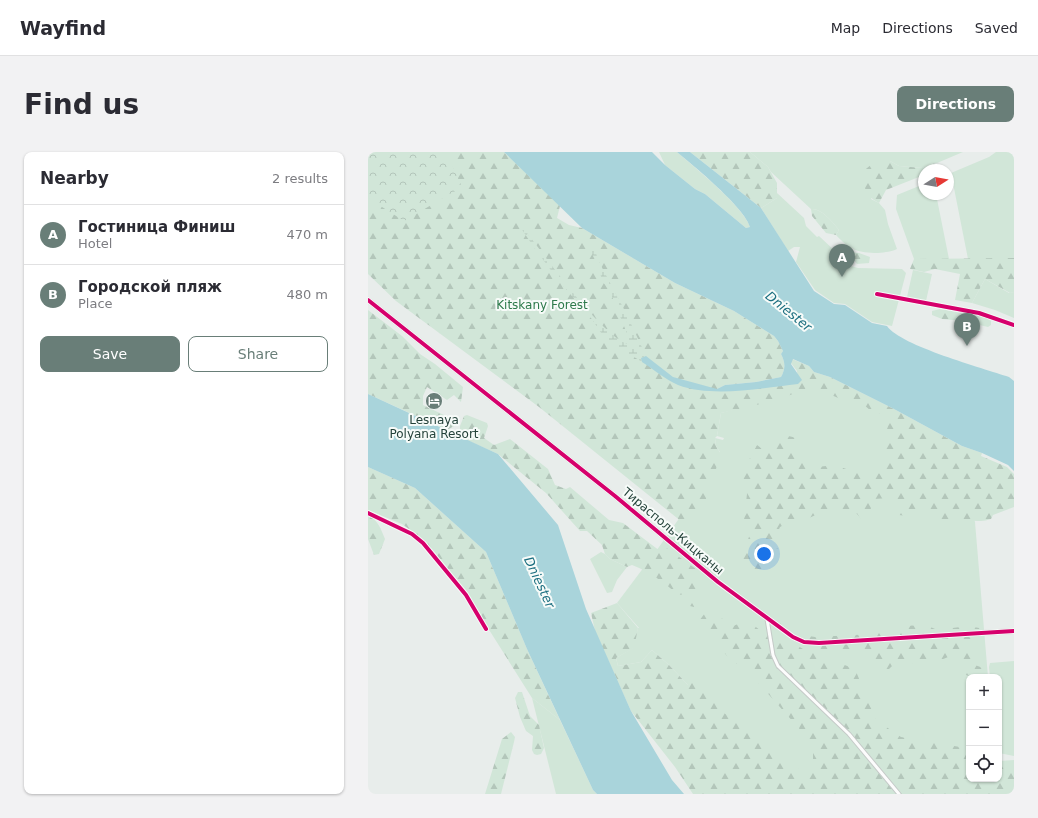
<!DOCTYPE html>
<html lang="en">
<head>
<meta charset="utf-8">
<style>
	:root { --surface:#fff; --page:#f2f2f3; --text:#2b2b33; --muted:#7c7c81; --line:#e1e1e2; --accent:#697e78 }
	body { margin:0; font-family:"DejaVu Sans",sans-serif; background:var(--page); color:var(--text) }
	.controls { position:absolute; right:12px; bottom:12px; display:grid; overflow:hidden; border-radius:8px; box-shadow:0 1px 3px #0004 }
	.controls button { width:36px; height:36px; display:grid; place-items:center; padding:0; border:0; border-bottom:1px solid var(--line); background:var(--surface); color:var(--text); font:20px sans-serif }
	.compass { position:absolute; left:550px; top:12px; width:36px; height:36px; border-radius:50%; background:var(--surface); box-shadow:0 1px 3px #0004; rotate:79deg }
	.you { position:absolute; left:396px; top:402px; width:14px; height:14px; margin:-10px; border:3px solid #fff; border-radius:50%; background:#1a73e8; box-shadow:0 0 0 6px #1a73e833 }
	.badge { display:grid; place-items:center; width:26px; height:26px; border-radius:50%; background:var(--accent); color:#fff; font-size:13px; font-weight:700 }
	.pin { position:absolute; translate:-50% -33px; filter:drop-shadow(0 1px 2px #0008) }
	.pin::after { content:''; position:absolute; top:21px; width:14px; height:12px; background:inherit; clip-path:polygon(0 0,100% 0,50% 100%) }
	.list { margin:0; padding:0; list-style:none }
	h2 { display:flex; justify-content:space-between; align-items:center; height:52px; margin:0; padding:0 16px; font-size:17px }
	h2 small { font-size:13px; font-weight:400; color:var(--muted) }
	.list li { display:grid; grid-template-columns:26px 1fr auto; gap:12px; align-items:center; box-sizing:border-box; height:60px; padding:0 16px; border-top:1px solid var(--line) }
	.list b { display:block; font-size:15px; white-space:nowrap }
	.list p { margin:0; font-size:13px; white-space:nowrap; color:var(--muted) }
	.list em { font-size:13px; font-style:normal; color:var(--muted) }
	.actions { display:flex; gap:8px; padding:12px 16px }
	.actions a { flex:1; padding:9px 0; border:1px solid var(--accent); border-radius:8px; text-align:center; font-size:14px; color:var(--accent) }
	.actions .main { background:var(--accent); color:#fff }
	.icon { flex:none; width:22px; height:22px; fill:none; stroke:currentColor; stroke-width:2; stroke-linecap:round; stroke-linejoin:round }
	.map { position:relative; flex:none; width:646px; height:642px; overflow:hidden; border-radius:8px }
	header { display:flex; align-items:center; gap:24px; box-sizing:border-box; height:56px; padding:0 20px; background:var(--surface); border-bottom:1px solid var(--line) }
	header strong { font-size:19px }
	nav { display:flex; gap:22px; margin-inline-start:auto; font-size:14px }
	.intro { display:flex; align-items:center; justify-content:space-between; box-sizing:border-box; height:96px; padding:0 24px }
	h1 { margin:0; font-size:28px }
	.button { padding:10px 18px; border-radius:8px; background:var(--accent); color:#fff; font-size:14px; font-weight:700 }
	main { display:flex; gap:24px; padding:0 24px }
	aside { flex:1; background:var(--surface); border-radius:8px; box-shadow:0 1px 3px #0004 }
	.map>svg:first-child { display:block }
</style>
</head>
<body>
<header>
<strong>Wayfind</strong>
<nav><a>Map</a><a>Directions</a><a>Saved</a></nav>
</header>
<div class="intro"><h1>Find us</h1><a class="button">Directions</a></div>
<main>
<aside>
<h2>Nearby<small>2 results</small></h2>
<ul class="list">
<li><span class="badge">A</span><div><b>Гостиница Финиш</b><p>Hotel</p></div><em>470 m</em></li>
<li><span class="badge">B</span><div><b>Городской пляж</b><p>Place</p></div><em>480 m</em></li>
</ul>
<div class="actions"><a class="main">Save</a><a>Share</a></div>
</aside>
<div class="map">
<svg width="646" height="642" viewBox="0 0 646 642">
	<defs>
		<pattern id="forest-firs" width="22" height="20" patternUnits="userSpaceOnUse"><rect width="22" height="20" fill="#d1e6d8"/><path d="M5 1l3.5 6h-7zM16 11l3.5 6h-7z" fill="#b3c6ba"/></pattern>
		<pattern id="wetland-marsh" width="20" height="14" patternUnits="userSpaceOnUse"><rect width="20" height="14" fill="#d1e6d8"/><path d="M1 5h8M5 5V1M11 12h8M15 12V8" fill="none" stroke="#b3c6ba"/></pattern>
		<pattern id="park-crowns" width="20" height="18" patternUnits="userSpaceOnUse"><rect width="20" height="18" fill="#d1e6d8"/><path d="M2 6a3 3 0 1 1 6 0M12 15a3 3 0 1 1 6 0" fill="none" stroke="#b3c6ba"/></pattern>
	</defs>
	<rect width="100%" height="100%" fill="#e8edeb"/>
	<path fill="#d1e6d8" d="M 291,0 L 309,0 C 327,16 375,54 382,75 L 378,76 L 337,42 L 327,37 L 297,13 Z
		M 382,0 L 595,0 L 569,11 L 565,11 L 555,16 L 531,14 L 522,9 L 503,47 L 511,51 L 517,58 L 520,72 L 529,97 C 523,100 518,100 510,101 C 490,101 482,98 468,83 L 471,78 C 465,70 453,56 443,57 L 403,20 L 400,15 Z
		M 628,0 L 646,0 L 646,107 L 600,107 L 583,21 L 621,5 Z
		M 556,32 L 556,42 L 568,42 L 581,107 L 546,107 L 528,57 L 529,43 Z
		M 409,41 L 436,66 L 438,74 L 449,85 L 451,84 L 483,114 L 490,116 L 534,117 L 538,121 L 524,174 L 504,170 L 477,152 L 466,151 L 447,138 L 428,110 L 432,95 L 426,95 L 420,99 L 393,56 L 409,46 Z
		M 545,118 L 564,122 L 558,149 L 539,145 Z
		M 617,127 L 641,141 L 646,140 L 646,166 L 627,158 L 604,151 Z
		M 434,228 L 526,257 L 602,356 L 607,370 L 620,525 L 601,525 L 601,627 L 439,642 L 320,533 L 301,513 L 284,498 L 273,510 L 250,514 L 248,506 L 265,496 L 270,476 L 271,476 L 249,451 L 291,395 L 348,314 L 352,300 L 348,294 L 347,286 L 355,288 L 356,286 L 349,284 L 353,261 L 364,258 L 351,240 Z
		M 233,400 L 237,402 L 242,407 L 259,415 L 249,428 L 244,440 L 239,441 L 222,407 Z
		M 646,509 L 646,604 L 631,601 L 631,525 L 622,525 L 621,515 L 622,511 Z
		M 164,546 L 192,568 L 225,638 L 229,642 L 188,642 Z"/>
	<path fill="url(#forest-firs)" d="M 75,0 L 136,0 L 192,54 L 189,66 L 201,73 L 214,76 L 307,131 L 366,159 L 406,184 L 410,189 L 415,199 L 413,202 C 417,210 418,216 413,225 L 388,230 L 357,233 L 349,237 L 430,232 L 429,219 L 423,211 L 424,207 L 441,214 L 446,220 L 462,225 L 526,257 L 594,294 L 614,301 L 613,304 L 639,315 L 646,322 L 646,355 L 625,363 L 623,367 C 619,368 616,369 613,369 C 599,370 583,363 571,372 L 560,360 L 549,358 L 539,364 L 531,363 L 528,354 L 521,346 L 506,347 L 500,365 L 495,369 L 489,362 L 475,357 L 468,361 L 452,361 L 441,366 L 429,370 L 421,370 L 412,375 L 406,388 L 414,408 L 397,422 L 380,418 L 370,412 L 383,380 L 378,375 L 376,368 L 379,342 L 374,321 L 389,293 L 397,299 L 412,282 L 433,287 L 427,305 L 440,308 L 449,315 L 467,313 L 481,318 L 517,322 L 515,299 L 521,267 L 514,262 L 503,259 L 495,252 L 477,249 L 443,234 C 416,248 383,254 353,261 L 349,284 L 347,286 L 348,294 L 353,302 C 346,319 341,354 325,365 C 322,367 317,368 314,370 L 171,255 L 28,149 L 0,122 L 0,30 Z
		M 322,0 L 382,0 L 400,15 L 409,31 L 409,46 L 393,56 Z
		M 512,9 L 522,9 L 531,14 L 555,16 L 565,11 L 572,13 L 572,17 L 556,18 L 556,23 L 518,38 L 511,51 C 498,45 496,35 493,21 L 504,12 Z
		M 443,57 C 453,56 465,70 471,78 L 468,83 L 458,81 L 444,64 Z
		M 480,100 L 491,101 L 502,105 L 501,111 L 489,112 Z
		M 646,106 L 646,140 L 642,141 L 617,127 L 604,151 L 587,148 L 592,122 L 567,117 L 556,120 L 542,117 L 546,107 Z
		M 572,157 L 617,165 L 623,169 L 623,173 L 620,175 L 595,169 L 574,167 L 564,163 L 564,159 Z
		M 0,158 L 34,184 L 52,202 L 67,212 L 95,235 L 93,250 L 86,243 L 79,248 L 59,235 L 55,244 L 55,253 L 78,264 L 86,270 L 86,274 L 79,278 L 0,242 Z
		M 99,263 L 119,271 L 120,274 L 116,286 L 126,293 L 142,287 L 180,317 L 187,333 L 198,337 L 202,335 L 241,368 L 255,371 L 292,399 L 297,395 L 328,417 L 331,427 L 329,438 L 331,449 L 326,455 L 322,454 L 318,442 L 310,443 C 296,430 282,420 264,413 L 259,415 L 242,407 L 237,402 L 234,393 L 219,379 L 212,379 L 178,341 L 130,302 L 92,285 L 92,274 L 96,264 Z
		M 0,315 L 47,336 L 118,400 L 159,497 L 192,568 L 164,546 L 101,446 L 52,385 L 34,372 L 0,358 Z
		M 0,364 C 10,367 13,378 17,387 L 11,402 L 6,403 L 0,387 Z
		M 249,451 L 270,476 L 266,496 L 248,506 L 250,514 L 273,510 L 284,498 L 301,513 L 320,533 L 331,527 L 352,551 L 354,559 L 408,604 L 438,621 L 445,609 L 445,592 L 385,525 L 359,504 L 331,469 L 340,457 L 365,474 L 375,470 L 384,472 L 397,482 L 417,486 L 435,497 L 487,517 L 508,568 L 533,585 L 592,595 L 601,601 L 601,627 L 631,627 L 631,609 L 646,608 L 646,642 L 325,642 L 307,615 L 263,559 L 227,479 L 223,461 Z
		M 407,464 L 435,483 L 447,485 L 506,482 L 523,478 L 534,474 L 558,473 L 567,477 L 576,477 L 601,474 L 611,476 L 614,486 L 614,489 L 605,492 L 604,510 L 607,513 L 615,516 L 617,521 L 615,524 C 602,525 592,526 593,509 C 586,500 579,506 570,509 C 561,512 541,513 533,508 L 528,510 L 521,517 L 507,522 L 504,519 L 504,512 L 501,502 L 483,499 L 454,499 L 435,487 L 421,480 L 408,470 Z
		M 150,540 L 154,540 L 162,564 L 171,573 L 176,596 L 173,602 L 169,603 L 166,602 L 164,598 L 165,584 L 158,579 L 152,565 L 147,546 Z
		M 143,580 L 147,585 L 146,590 L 133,642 L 117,642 L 134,587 Z"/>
	<path fill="url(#wetland-marsh)" d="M 149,69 C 176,101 199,137 228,167 C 237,176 248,188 261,193 L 260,184 L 241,137 L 234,129 L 231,116 L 222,98 L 226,94 L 230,108 L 258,161 L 278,204 L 273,206 L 274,210 C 262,202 247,194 236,184 C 230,178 227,170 221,164 C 195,135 170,103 149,70 Z"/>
	<path fill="url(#park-crowns)" d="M 0,0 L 78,0 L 94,35 L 36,69 L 0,46 Z"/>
	<path fill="#a9d4db" d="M 136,0 L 284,0 L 297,13 L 327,37 L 337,42 L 378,76 L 382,75 C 377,56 326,14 309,0 L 322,0 L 393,56 L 446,139 L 466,152 L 477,153 L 504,171 L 519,174 C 533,194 615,216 641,225 L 646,229 L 646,319 L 640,313 L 614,301 L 594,294 L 526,257 L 462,225 L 446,220 L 441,214 L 425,207 L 423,212 L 434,228 L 430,232 C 393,236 345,246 310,233 C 298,228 285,217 274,210 L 273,206 L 278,204 L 305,225 L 349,237 L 357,233 L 388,230 L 413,225 C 418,216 417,210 413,202 L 415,199 L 410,189 L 406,184 L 366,159 L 307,131 L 214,76 Z
		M 0,242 L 130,302 L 190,373 L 218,457 L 263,559 L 304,628 L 316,642 L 229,642 L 225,638 L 159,497 L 118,400 L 47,336 L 0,315 Z"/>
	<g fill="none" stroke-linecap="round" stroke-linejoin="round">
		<g stroke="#c5cac8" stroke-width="5">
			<path id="minor" d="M 509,142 L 611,161 L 646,173
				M 0,361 L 44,382 L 55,391 L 98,443 L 118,477
				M 399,467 L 405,503 L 410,514 L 481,582 L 531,642"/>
		</g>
		<g stroke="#c5cac8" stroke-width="6">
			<path id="tertiary" d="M 0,148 L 247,344 L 350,430 L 425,485 L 436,490 L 451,491 L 646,479"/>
		</g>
		<use href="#minor" stroke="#fcfcfc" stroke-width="3"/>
		<use href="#tertiary" stroke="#fcfcfc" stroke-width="4"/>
		<g stroke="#f7fbf9" stroke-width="6">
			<path id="cycleway" d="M 509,142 L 611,161 L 646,173
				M 0,148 L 247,344 L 350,430 L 425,485 L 436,490 L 451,491 L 646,479
				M 0,361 L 44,382 L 55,391 L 98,443 L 118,477"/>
		</g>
		<use href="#cycleway" stroke="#d6006c" stroke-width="4"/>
	</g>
	<defs>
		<g id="hotel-disc" transform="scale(0.9)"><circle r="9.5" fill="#697e78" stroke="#f7fbf9"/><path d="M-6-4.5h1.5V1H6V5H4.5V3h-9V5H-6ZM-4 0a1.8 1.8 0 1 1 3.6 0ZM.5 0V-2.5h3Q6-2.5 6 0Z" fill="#fff"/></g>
	</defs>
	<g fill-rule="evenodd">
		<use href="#hotel-disc" x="66" y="249"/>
	</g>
	<g text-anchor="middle" stroke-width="4" stroke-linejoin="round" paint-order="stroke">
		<g font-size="12" fill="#2d7a4b" stroke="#f7fbf9">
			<text x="174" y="157">Kitskany Forest</text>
		</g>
		<g font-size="12" fill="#24423a" stroke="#f7fbf9">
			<text x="66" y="272">Lesnaya<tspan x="66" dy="14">Polyana Resort</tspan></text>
		</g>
		<g font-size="12" fill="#24423a" stroke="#f7fbf9">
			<text transform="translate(305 379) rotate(40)" y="4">Тирасполь-Кицканы</text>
		</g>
		<g font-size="13" font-style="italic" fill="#1c6f80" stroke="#f7fbf9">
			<text transform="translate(421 159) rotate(39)" y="5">Dniester</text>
			<text transform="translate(172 430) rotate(65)" y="5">Dniester</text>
		</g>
	</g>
</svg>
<div class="controls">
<button>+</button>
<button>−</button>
<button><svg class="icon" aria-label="locate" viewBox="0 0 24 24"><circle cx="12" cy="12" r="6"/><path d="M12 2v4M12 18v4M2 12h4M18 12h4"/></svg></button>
</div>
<svg class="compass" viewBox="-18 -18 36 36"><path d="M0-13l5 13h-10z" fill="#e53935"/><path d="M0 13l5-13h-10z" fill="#7c7c81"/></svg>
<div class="you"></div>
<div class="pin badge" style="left:474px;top:125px">A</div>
<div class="pin badge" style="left:599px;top:194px">B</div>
</div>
</main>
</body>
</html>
